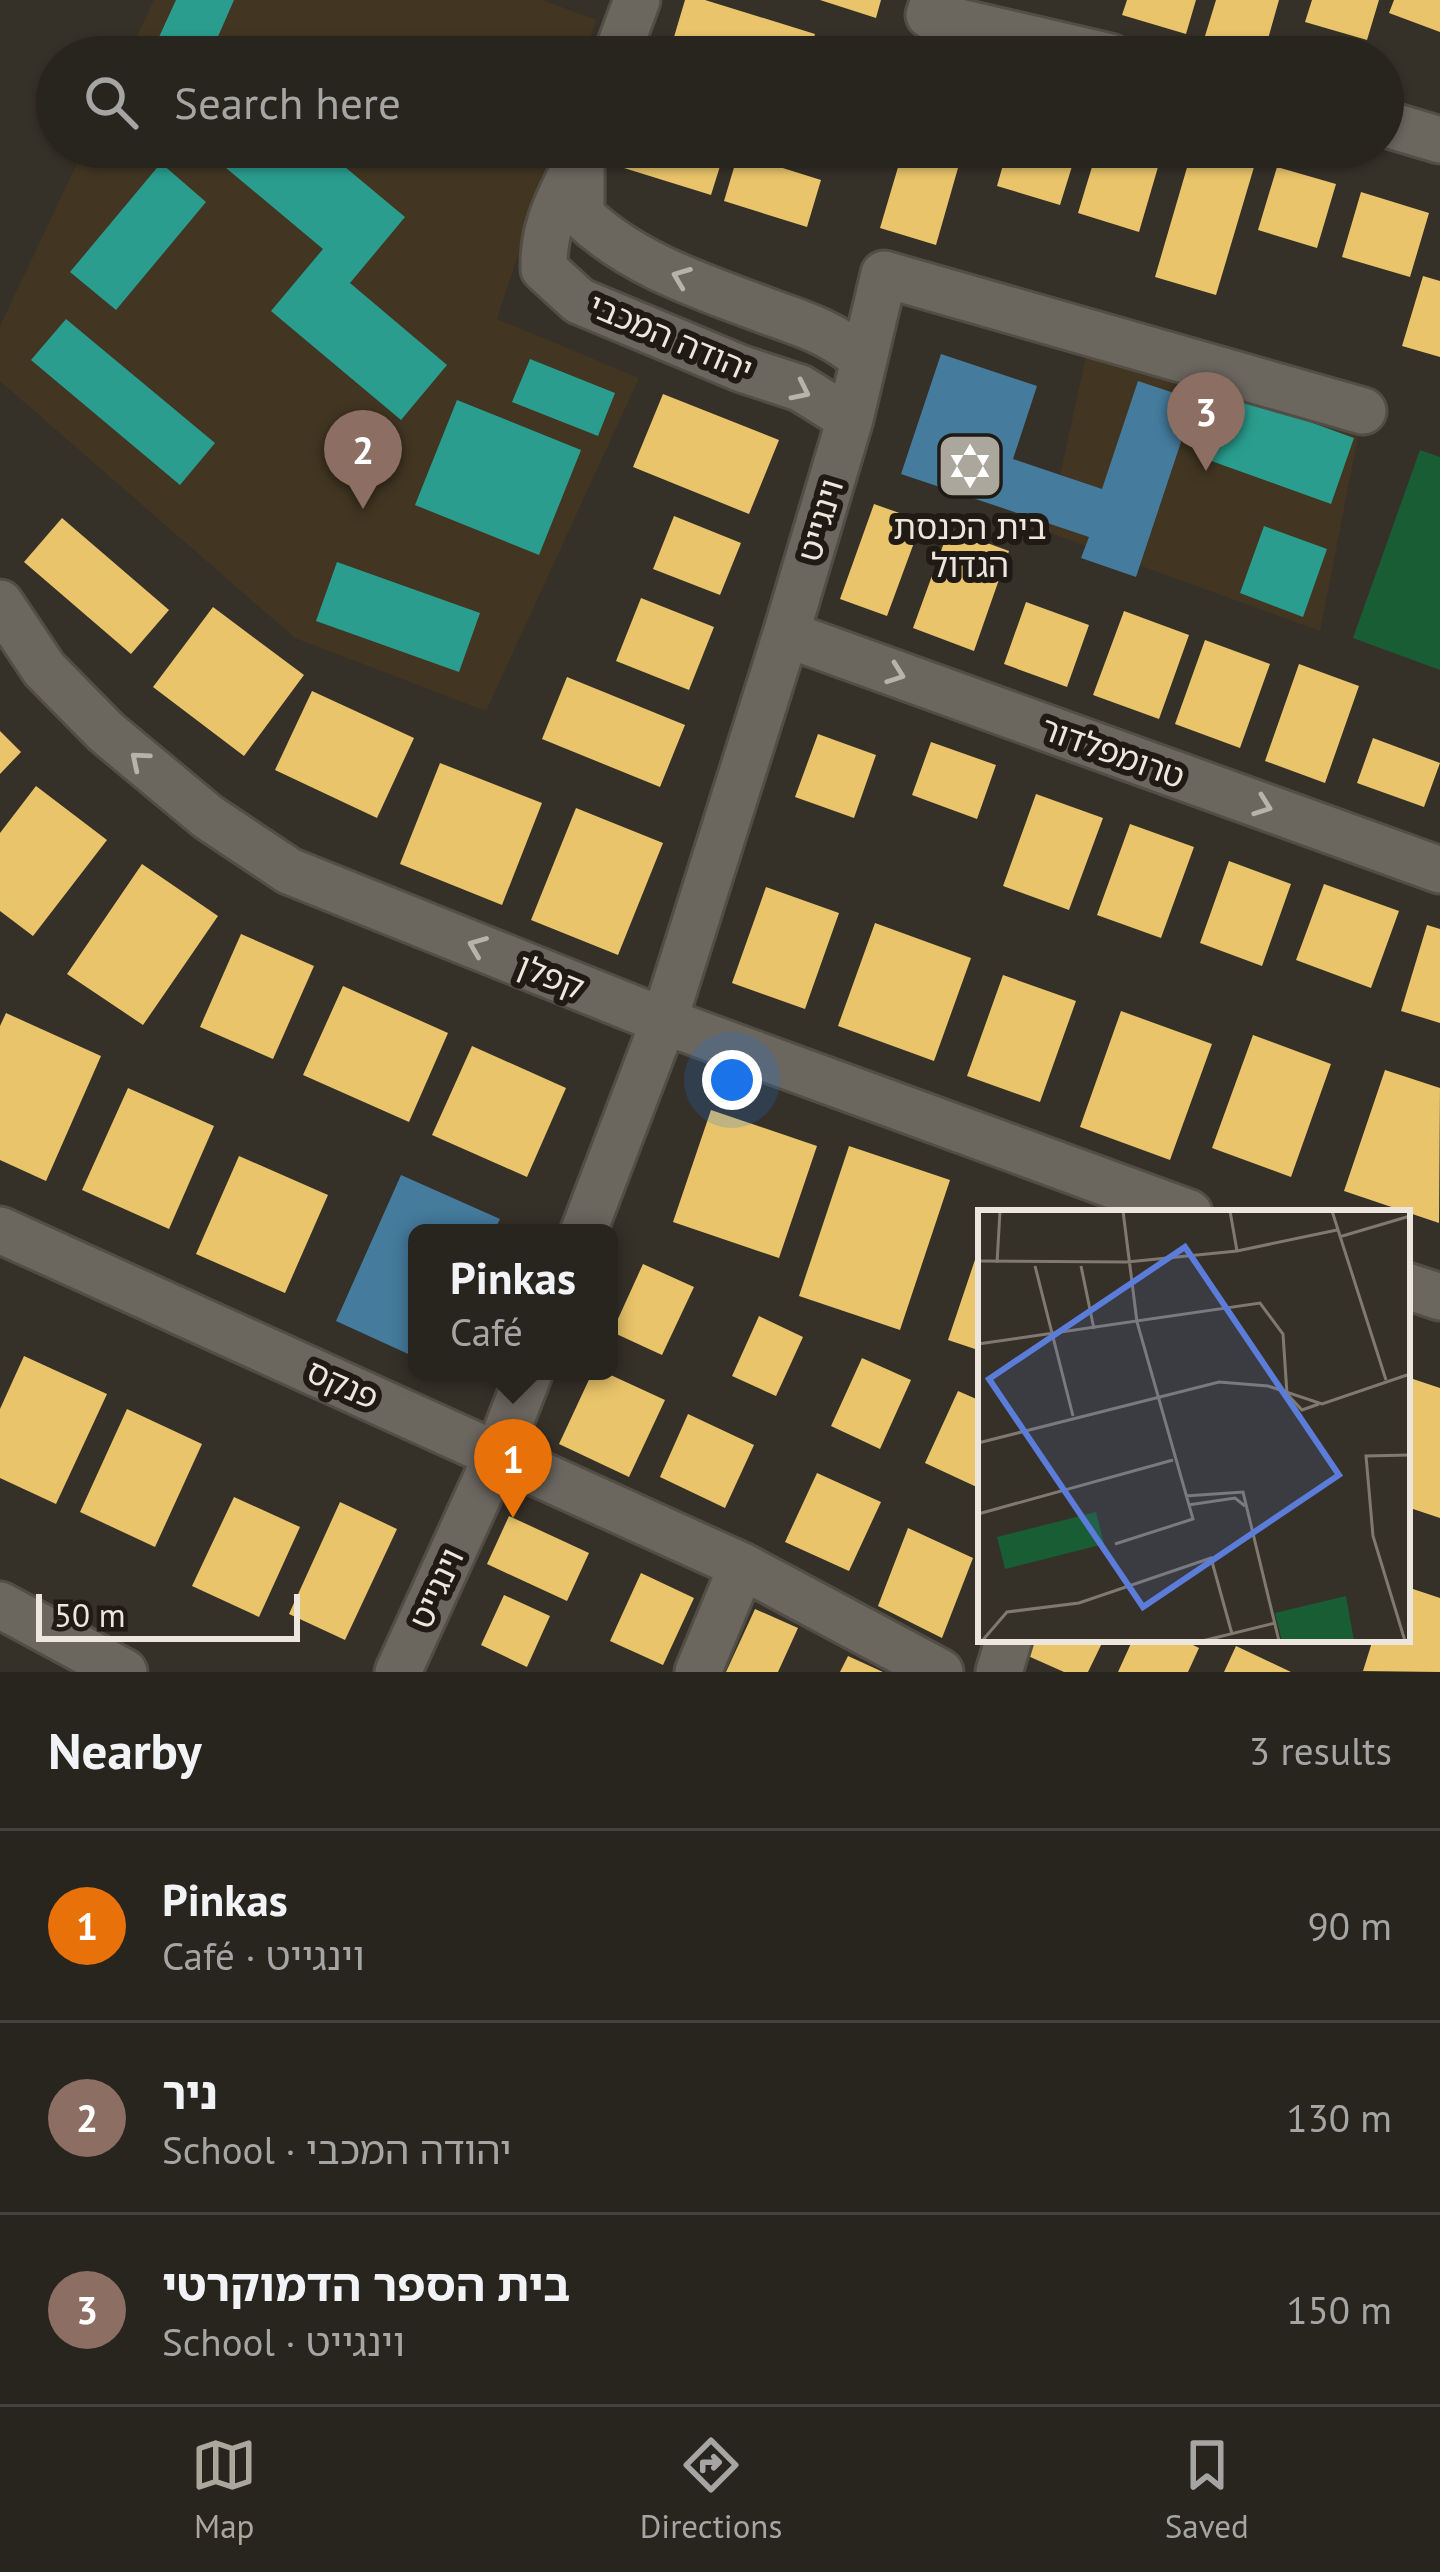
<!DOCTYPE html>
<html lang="en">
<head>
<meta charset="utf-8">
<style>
	:root { --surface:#28251e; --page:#34312b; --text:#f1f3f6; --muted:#a5a5a4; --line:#44423c; --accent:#aca79d }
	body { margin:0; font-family:"PT Sans","Noto Sans Hebrew",sans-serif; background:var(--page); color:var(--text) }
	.scale { position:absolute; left:36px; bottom:30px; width:264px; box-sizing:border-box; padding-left:12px; border:6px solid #ece6dc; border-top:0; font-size:33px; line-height:42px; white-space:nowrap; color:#ece6dc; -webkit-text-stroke:9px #1f1b14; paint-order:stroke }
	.you { position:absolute; left:732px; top:1080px; width:42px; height:42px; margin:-30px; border:9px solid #fff; border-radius:50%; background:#1a73e8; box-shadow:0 0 0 18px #1a73e833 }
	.badge { display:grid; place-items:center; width:78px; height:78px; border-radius:50%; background:var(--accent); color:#fff; font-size:39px; font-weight:700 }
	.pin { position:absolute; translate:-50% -99px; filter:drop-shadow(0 3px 6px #0008) }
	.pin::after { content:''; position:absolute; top:63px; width:42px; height:36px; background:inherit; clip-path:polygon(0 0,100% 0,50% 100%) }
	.popup { position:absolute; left:408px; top:1224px; width:210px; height:156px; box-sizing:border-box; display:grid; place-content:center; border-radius:18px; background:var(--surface); filter:drop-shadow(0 3px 9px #0005); font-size:39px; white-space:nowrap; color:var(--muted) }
	.popup b { font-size:45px; color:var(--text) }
	.popup::after { content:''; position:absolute; left:50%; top:100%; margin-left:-24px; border:24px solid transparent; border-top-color:var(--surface) }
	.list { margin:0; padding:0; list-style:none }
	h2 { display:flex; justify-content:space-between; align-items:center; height:156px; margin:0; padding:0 48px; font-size:51px }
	h2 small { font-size:39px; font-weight:400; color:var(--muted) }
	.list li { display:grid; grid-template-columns:78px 1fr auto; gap:36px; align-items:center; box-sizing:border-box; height:192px; padding:0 48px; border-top:3px solid var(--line) }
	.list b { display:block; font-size:45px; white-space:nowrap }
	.list p { margin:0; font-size:39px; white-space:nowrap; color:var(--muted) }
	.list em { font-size:39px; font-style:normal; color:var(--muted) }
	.icon { flex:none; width:66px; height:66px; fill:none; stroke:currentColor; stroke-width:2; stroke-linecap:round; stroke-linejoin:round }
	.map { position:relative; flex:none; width:1440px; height:1672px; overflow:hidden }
	.search { position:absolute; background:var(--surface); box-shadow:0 3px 9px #0004; left:36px; right:36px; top:36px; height:132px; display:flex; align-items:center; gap:30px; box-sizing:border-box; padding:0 42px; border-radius:66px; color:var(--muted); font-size:45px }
	.sheet { height:732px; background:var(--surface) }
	nav { display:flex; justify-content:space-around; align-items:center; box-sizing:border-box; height:168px; border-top:3px solid var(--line); background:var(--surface); font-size:33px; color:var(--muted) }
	nav a { display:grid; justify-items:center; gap:6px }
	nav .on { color:var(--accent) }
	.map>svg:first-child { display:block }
</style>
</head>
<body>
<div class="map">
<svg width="1440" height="1672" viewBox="0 0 1440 1672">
	<rect width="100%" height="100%" fill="#363128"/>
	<path fill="#423622" d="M 154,0 L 542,0 L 596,20 L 584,57 L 127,57 Z
		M 85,147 L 554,147 L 497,319 L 639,378 L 486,711 L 295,638 L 0,381 L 0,326 Z
		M 1086,356 L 1363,411 L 1320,631 L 1048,532 Z"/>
	<path fill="#195d35" d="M 1420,450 L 1440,457 L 1440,670 L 1353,638 Z"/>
	<path fill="#e9c46a" d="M 685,0 L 705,0 L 815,34 L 808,57 L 668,57 Z
		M 820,0 L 881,0 L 876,18 Z
		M 1127,0 L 1196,0 L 1186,34 L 1122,15 Z
		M 1216,0 L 1279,0 L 1264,53 L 1205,36 Z
		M 1312,0 L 1379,0 L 1367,40 L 1305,22 Z
		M 1394,0 L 1440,0 L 1440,32 L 1389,13 Z
		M 630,147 L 726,147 L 711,195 L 624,168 Z
		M 904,147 L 964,147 L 936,245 L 880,228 Z
		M 1008,147 L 1078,147 L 1060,205 L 997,186 Z
		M 1098,147 L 1163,150 L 1139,232 L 1078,213 Z
		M 1193,147 L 1223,147 L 1257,157 L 1216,295 L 1155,277 Z
		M 738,154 L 821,180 L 807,227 L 724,201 Z
		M 1277,167 L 1336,184 L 1317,248 L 1258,230 Z
		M 1361,192 L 1429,213 L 1410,277 L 1342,257 Z
		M 1423,276 L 1440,281 L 1440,357 L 1402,346 Z
		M 663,394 L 779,440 L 749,514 L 633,467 Z
		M 874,504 L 922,521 L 887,616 L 840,599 Z
		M 674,516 L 741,543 L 720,595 L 653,569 Z
		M 62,518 L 169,610 L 131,654 L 24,562 Z
		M 949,529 L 1009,551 L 974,651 L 913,628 Z
		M 641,598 L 714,627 L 689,690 L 616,661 Z
		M 1026,602 L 1089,625 L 1067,687 L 1004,664 Z
		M 213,607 L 304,675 L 244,756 L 153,687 Z
		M 1124,611 L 1189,635 L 1159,719 L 1093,695 Z
		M 1205,640 L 1270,664 L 1240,748 L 1175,724 Z
		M 1299,664 L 1359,686 L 1325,783 L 1265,761 Z
		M 567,677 L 685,725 L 660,787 L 542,739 Z
		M 312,691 L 414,738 L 377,818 L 275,770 Z
		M 0,731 L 21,752 L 0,774 Z
		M 818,734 L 876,755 L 854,818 L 795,797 Z
		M 1373,738 L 1440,763 L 1424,807 L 1357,783 Z
		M 931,742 L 996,765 L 977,819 L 912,795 Z
		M 440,763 L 542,803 L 502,905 L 400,864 Z
		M 36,786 L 107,840 L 33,936 L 0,911 L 0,833 Z
		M 1036,794 L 1103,818 L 1069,910 L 1003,886 Z
		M 576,808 L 663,843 L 618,955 L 531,920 Z
		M 1130,824 L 1194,847 L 1161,938 L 1097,915 Z
		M 1229,861 L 1291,884 L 1262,966 L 1200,943 Z
		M 142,864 L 218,916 L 143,1025 L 67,974 Z
		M 1324,884 L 1399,911 L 1371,988 L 1296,960 Z
		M 766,887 L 839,913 L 805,1009 L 732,983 Z
		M 875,923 L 971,958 L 934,1061 L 838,1026 Z
		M 1427,925 L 1440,929 L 1440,1023 L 1401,1011 Z
		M 241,934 L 314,966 L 273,1059 L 200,1027 Z
		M 1003,975 L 1076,1001 L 1040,1102 L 967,1076 Z
		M 343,986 L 448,1033 L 409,1122 L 303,1075 Z
		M 1121,1011 L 1212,1044 L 1170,1160 L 1080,1127 Z
		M 6,1013 L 101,1056 L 46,1181 L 0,1160 L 0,1026 Z
		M 1253,1035 L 1331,1064 L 1291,1177 L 1212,1148 Z
		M 472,1046 L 566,1088 L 527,1177 L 432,1135 Z
		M 1385,1070 L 1440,1088 L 1439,1223 L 1344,1191 Z
		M 128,1088 L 214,1126 L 169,1229 L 82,1190 Z
		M 711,1110 L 817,1146 L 779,1258 L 673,1222 Z
		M 849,1146 L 950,1180 L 900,1330 L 799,1296 Z
		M 239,1156 L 328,1195 L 285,1293 L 196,1254 Z
		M 980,1245 L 981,1245 L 981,1351 L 948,1340 Z
		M 643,1264 L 694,1287 L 662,1355 L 612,1332 Z
		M 759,1316 L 803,1337 L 776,1396 L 732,1376 Z
		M 24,1356 L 107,1394 L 56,1504 L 0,1478 L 0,1409 Z
		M 862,1358 L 911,1380 L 880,1449 L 831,1426 Z
		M 593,1371 L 602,1371 L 665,1400 L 629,1477 L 559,1444 Z
		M 1407,1377 L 1440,1388 L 1440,1518 L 1407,1507 Z
		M 958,1391 L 981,1401 L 981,1489 L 925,1463 Z
		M 127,1409 L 202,1444 L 155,1547 L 80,1512 Z
		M 688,1414 L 754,1445 L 725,1508 L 660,1477 Z
		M 817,1473 L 881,1502 L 849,1571 L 785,1542 Z
		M 234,1497 L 300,1527 L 259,1617 L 192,1586 Z
		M 340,1502 L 397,1529 L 345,1640 L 289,1614 Z
		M 509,1516 L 589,1553 L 567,1601 L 487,1564 Z
		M 908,1528 L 973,1558 L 942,1638 L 878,1606 Z
		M 641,1573 L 694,1598 L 663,1665 L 610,1641 Z
		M 1407,1587 L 1440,1598 L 1440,1672 L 1363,1671 L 1373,1639 L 1407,1639 Z
		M 504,1595 L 550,1616 L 527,1667 L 481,1645 Z
		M 755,1609 L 798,1628 L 778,1672 L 726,1672 Z
		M 1035,1639 L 1104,1639 L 1088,1672 L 1064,1672 L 1028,1656 Z
		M 1133,1639 L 1181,1639 L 1199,1648 L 1188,1672 L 1118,1672 Z
		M 1236,1646 L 1291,1672 L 1224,1672 Z
		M 848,1656 L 883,1672 L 840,1672 Z"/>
	<path fill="#2a9d8f" d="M 176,0 L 234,0 L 209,57 L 159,37 Z
		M 201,147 L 321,147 L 405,217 L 350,283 L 447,365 L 401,420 L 271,311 L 323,249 Z
		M 161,163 L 206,202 L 116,310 L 70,272 Z
		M 66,319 L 215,443 L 180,485 L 31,360 Z
		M 530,359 L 615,393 L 598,436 L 512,402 Z
		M 1227,392 L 1354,438 L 1331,504 L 1203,458 Z
		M 457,400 L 581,450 L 539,555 L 415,505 Z
		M 1264,526 L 1327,549 L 1303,617 L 1240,593 Z
		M 337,562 L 480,613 L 459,672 L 316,621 Z"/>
	<path fill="#457b9d" d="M 941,354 L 1037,386 L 1013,459 L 1102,489 L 1138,381 L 1195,400 L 1136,577 L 1081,558 L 1089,537 L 901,474 Z
		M 401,1175 L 500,1219 L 493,1233 L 417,1233 L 417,1358 L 336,1321 Z"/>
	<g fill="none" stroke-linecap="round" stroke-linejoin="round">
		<g stroke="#524e46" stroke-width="51">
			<path id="minor" d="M 934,0 L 929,15 L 1110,57
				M 616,57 L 637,0
				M 1383,123 L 1440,140
				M 584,147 C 565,192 543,218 544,269 L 579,301 L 742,369 L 800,388 L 850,419
				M 581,156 L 581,215 C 632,265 706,288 772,313 C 807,325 835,335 863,359
				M 0,603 L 44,669 L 106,732 L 208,817 L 289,871 L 664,1021 L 1189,1213
				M 786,634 L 1440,870
				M 0,1230 L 742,1566 L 940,1672
				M 583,1233 L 664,1021 L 786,634 L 850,419 L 884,274 L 1363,411
				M 1407,1286 L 1440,1297
				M 0,1605 L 124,1672
				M 398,1672 L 498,1453 L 530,1371
				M 698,1672 L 742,1566
				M 999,1672 L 1009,1639"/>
		</g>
		<use href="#minor" stroke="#6b675f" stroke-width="45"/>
	</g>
	<defs><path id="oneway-chevron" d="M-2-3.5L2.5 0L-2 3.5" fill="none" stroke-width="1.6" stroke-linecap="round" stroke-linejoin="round" transform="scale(3)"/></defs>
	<g stroke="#b8b3aa">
		<use href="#oneway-chevron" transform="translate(681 277) rotate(-159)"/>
		<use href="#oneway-chevron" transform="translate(801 391) rotate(26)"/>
		<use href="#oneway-chevron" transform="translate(896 674) rotate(20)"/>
		<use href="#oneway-chevron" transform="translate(139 760) rotate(-140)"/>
		<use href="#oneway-chevron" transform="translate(1263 806) rotate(20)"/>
		<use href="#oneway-chevron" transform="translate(477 946) rotate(-158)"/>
	</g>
	<defs>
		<g id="synagogue-square" transform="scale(3.45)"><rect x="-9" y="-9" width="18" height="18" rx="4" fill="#aca79d" stroke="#1f1b14"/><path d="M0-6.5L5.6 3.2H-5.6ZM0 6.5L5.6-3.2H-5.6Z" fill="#fff"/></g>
	</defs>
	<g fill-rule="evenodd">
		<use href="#synagogue-square" x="970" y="466"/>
	</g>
	<g text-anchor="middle" stroke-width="12" stroke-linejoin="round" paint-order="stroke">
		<g font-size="33" fill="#ece6dc" stroke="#1f1b14">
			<text transform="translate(671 337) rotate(23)" y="12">יהודה המכבי</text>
			<text transform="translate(820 520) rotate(-73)" y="12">וינגייט</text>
			<text transform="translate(1113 752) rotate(20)" y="12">טרומפלדור</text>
			<text transform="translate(551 976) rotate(22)" y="12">קפלן</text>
			<text transform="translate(343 1384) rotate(24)" y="12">פנקס</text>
			<text transform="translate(436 1588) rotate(-65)" y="12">וינגייט</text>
		</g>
		<g font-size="33" fill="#ece6dc" stroke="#1f1b14">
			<text x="970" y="539">בית הכנסת<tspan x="970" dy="38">הגדול</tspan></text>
		</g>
	</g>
	<g transform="translate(978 1210)">
		<rect width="432" height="432" fill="#363128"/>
		<path d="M 118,302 L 126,334 L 27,359 L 19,327 ZM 368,386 L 376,431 L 304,431 L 297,403 Z" fill="#195d35"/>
		<path fill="none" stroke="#7f7970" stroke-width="3" d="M 252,1 L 259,41M 354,1 L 408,170M 361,27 L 432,6M 0,51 L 149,52 L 259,41 L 359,20M 19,53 L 22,1M 57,56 L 95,206M 103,56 L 116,119M 0,134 L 282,93 L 305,124 L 309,184 L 324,200 L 341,194M 0,233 L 241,172 L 290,176 L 344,194 L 432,164M 207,286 L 265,282 L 301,431M 210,295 L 257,288 L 267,296M 0,304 L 195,250M 137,334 L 215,309 L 159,112 L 145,1M 4,431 L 29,402 L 101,393 L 233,348 L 254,424M 224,431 L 297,413M 427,431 L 395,326 L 388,246 L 432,245"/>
		<path fill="#5b7cd9" fill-opacity="0.15" stroke="#5b7cd9" stroke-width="6" d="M 207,37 L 361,265 L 165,397 L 11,169 Z"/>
		<rect width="432" height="432" fill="none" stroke="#ece6dc" stroke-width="6"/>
	</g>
</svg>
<div class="scale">50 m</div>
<div class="you"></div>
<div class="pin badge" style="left:513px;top:1518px;background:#e8710a">1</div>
<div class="popup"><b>Pinkas</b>Café</div>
<div class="pin badge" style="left:363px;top:509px;background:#8d6e63">2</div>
<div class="pin badge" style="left:1206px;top:471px;background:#8d6e63">3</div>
<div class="search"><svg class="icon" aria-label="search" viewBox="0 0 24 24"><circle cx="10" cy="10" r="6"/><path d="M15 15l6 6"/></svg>Search here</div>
</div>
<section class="sheet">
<h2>Nearby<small>3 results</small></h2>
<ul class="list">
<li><span class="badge" style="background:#e8710a">1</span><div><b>Pinkas</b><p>Café · וינגייט</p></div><em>90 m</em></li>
<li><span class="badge" style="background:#8d6e63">2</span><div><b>ניר</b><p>School · יהודה המכבי</p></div><em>130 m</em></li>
<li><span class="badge" style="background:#8d6e63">3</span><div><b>בית הספר הדמוקרטי</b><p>School · וינגייט</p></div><em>150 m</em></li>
</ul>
</section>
<nav>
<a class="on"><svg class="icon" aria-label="map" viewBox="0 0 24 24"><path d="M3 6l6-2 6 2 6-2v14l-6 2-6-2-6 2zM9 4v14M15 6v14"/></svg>Map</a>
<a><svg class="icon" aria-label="directions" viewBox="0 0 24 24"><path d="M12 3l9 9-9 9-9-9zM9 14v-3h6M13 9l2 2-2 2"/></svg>Directions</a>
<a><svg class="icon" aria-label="saved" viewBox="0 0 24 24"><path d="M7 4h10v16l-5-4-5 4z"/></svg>Saved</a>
</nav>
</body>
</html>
